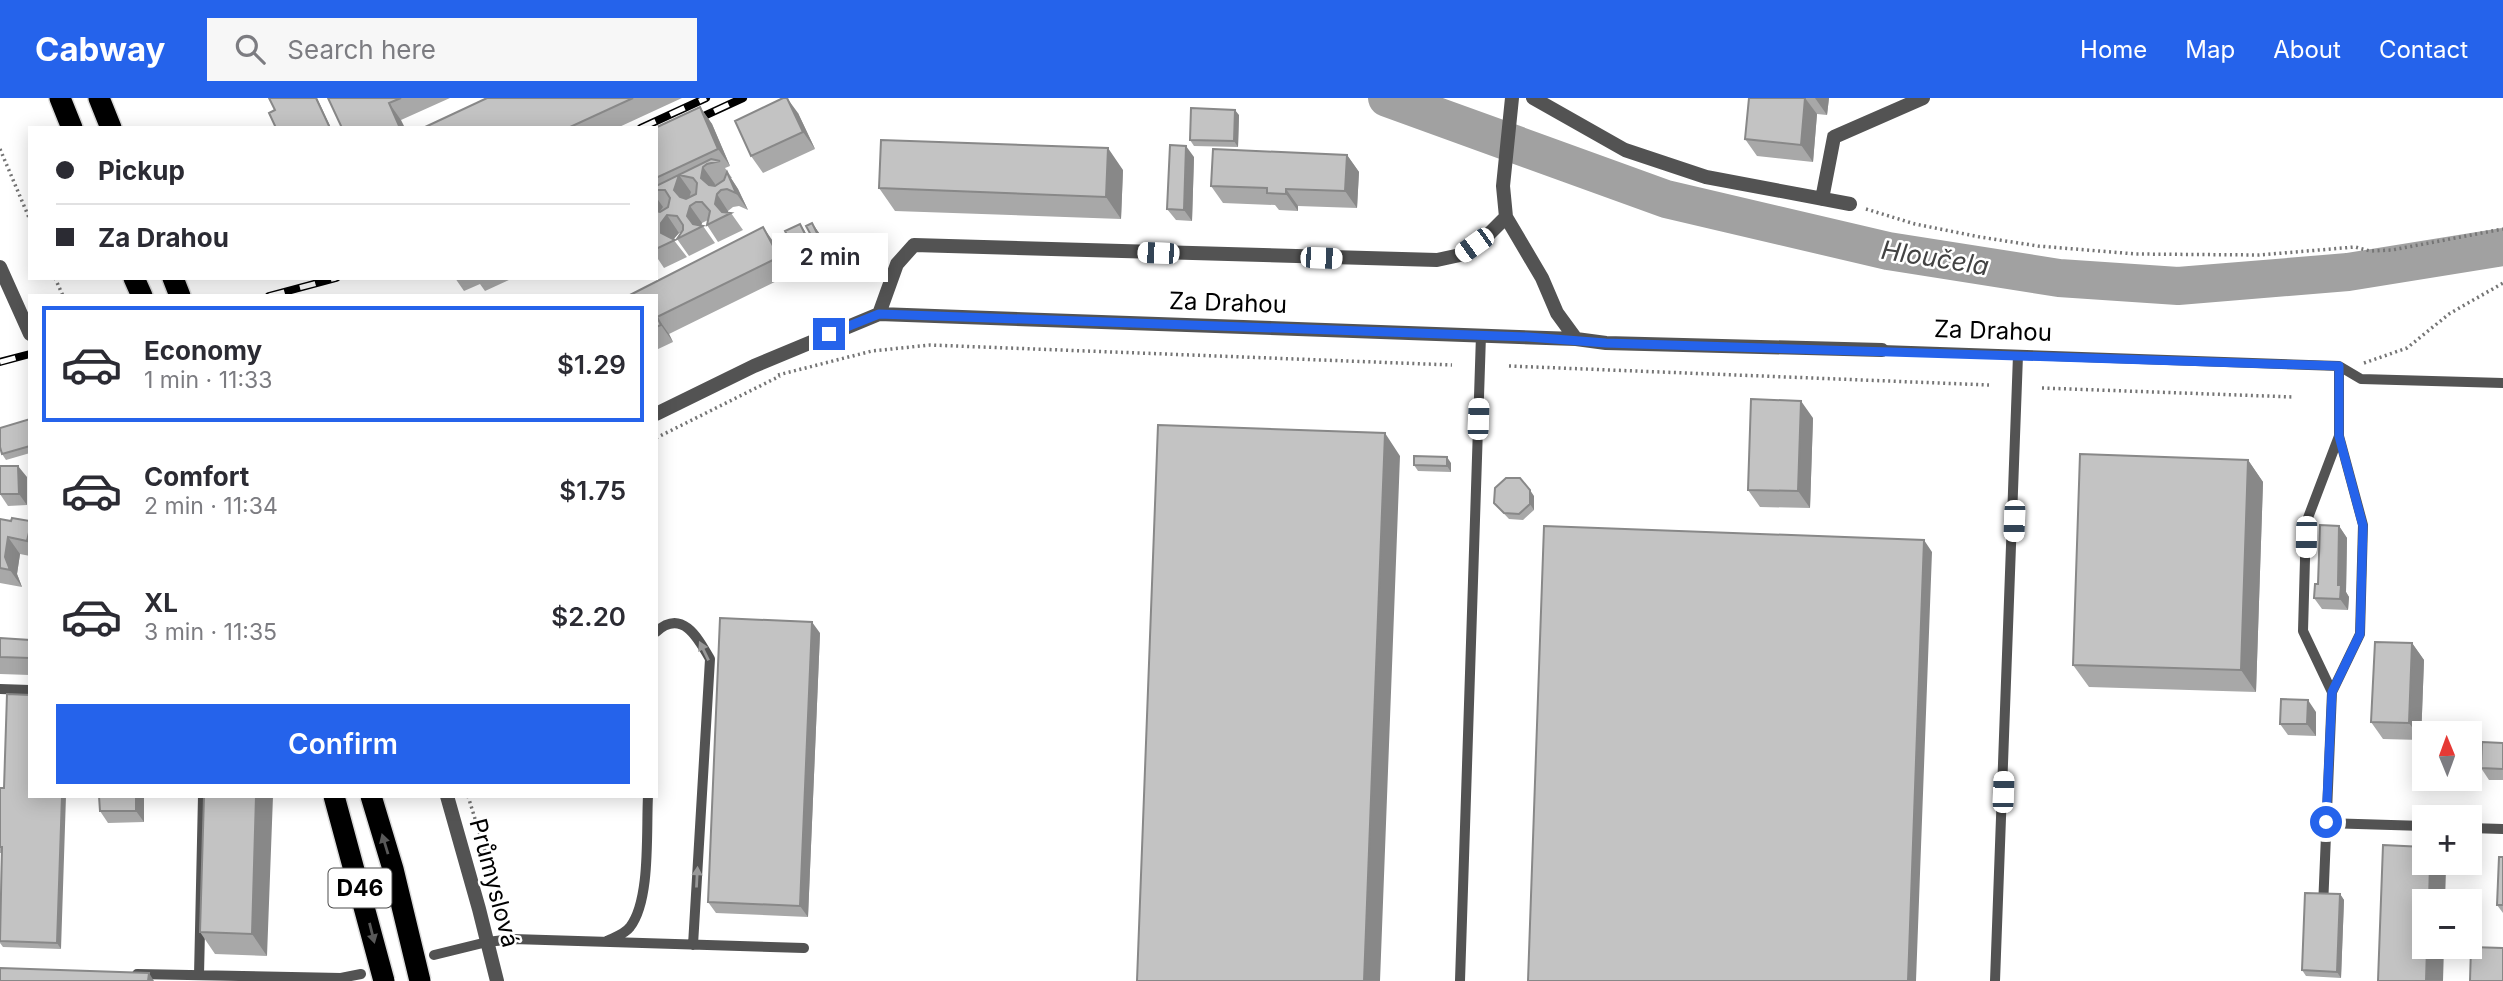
<!DOCTYPE html>
<meta charset="utf-8">
<style>
:root{--surface:#fff;--page:#f7f7f7;--text:#2b2b33;--muted:#7c7c81;--line:#e1e1e2;--accent:#2563eb}
body{margin:0;font-family:Inter,sans-serif;background:var(--page);color:var(--text);height:100vh;display:flex;flex-direction:column;font-size:26px;white-space:nowrap}
*{box-sizing:border-box;margin:0}
p{font-size:23px;color:var(--muted)}
.icon{flex:none;width:38px;height:38px;fill:none;stroke:currentColor;stroke-width:2;stroke-linecap:round;stroke-linejoin:round}
.map{position:relative;flex:1;overflow:hidden}
.panel{position:absolute;left:28px;top:196px;width:630px;height:504px;display:flex;flex-direction:column;background:var(--surface);border-radius:0px;box-shadow:0 4px 18px #0003}
.panel>*{flex:none}
.banner{position:absolute;left:28px;top:28px;width:630px;height:154px;border-radius:0px;box-shadow:0 4px 18px #0003;display:grid;align-content:center;height:154px;padding:0 28px;background:var(--surface)}
.needle{width:46px;rotate:359deg}
.tools{position:absolute;left:2412px;top:623px;display:grid;gap:14px}
.tools a{display:grid;place-items:center;width:70px;height:70px;border-radius:0px;background:var(--surface);box-shadow:0 4px 18px #0003;font-size:35px}
.end{position:absolute;width:32px;height:32px;margin:-16px;border:9px solid #2563eb;background:#fff;box-shadow:0 0 0 4px #fff}
.from{border-radius:50%}
.bubble{position:absolute;height:49px;border-radius:0px;background:var(--surface);box-shadow:0 4px 18px #0003;font-size:23px;font-weight:600;line-height:49px;text-align:center}
.car{position:absolute;width:21px;height:42px;margin:-21px -10px;border-radius:9px;box-shadow:0 0 5px 2px #0007;background:linear-gradient(#fff 24%,#345 0 40%,#fff 0 76%,#345 0 86%,#fff 0)}
.banner b{display:flex;align-items:center;gap:24px;height:66px;font-size:26px}
.banner b+b{border-top:2px solid var(--line)}
.banner i{width:18px;height:18px;background:var(--text)}
ul{padding:12px 0 0;list-style:none}
li{display:flex;align-items:center;gap:21px;height:116px;margin:0 14px 10px;padding:0 14px;border:4px solid transparent;border-radius:0px}
li div{flex:1}
li b{display:block;font-size:26px}
li em{font-style:normal;font-weight:600}
li.selected{border-color:var(--accent)}
li>.icon{width:63px;height:63px;stroke-width:1.5}
.action{display:flex;gap:14px;margin-top:auto;padding:14px 28px}
.action a{flex:1;height:80px;border-radius:0px;background:var(--accent);color:#fff;font-size:28px;font-weight:600;line-height:80px;text-align:center}
header{display:flex;align-items:center;gap:42px;box-sizing:border-box;height:98px;padding:0 35px;background:var(--accent);color:#fff}
header strong{font-size:33px}
nav{display:flex;gap:38px;margin-inline-start:auto;font-size:24px}
.search{width:490px;height:63px;background:var(--page);display:flex;align-items:center;gap:18px;box-sizing:border-box;padding:0 24px;border-radius:0px;color:var(--muted);font-size:26px}
.map>svg:first-child{display:block}
</style>
<header>
<strong>Cabway</strong>
<div class="search"><svg class="icon" aria-label="search" viewBox="0 0 24 24"><circle cx="10" cy="10" r="6"/><path d="M15 15l6 6"/></svg>Search here</div>
<nav><a>Home</a><a>Map</a><a>About</a><a>Contact</a></nav>
</header>
<div class="map">
<svg width="2503" height="883" viewBox="0 0 2503 883">
<rect width="100%" height="100%" fill="#fff"/>
<g fill="none" stroke-linecap="round" stroke-linejoin="round">
<!-- river -->
<path stroke="#a1a1a1" stroke-width="38" d="M1387,0L1666,101L1888,153L2059,180L2178,188L2348,174L2503,149"/>
<!-- highway casing -->
<g stroke="#dbdbdb" stroke-width="24">
<path id="highway" d="M60,0L72,30
M99,0L111,30
M134,180L142,198
M173,180L180,198"/>
</g>
<!-- path -->
<path stroke="#757575" stroke-width="3.5" stroke-dasharray="2 3.5" stroke-linecap="butt" d="M0,51L30,122
M1866,111L1915,126L1980,139L2038,148L2136,156L2259,157L2355,149L2370,153L2392,152L2503,131
M55,180L63,198
M2364,265L2407,250L2449,216L2503,185
M1509,268L1989,287
M778,277L872,253L930,247L1452,267
M2042,290L2294,299
M656,340L780,278
M468,698L492,776L502,825"/>
<!-- lane -->
<path stroke="#535353" stroke-width="10" d="M1882,252L2339,268V338L2363,427L2360,536L2332,594L2323,809
M2339,268L2361,281L2503,285
M656,534C682,510 698,540 710,561L693,847
M0,591L30,592
M2332,594L2303,533L2306,425L2339,338
M2325,725L2424,728
M2469,730L2503,731
M607,843C615,839 625,836 630,829C651,802 646,733 648,698
M434,857L487,844L513,841L804,850
M137,876L341,880L361,876
M199,877L203,698
M1460,883L1481,237
M1995,883L2018,257"/>
<!-- street -->
<path stroke="#535353" stroke-width="14" d="M1512,0L1503,88L1506,119L1542,180L1557,215L1576,241
M1533,0L1625,52L1706,79L1850,106
M1822,101L1834,39L1923,0
M0,169L30,236
M879,216L1576,241L1606,245L1882,252
M656,316L754,268L879,216L897,166L914,147L1437,162L1460,157L1489,136L1506,119
M447,698L479,811L497,883"/>
<!-- highway -->
<use href="#highway" stroke="#000" stroke-width="21"/>
<!-- rail casing -->
<g stroke="#000" stroke-width="8">
<path id="rail" d="M641,30L706,0
M656,40L743,0
M269,198L336,180
M0,264L30,256"/>
</g>
<!-- rail -->
<use href="#rail" stroke="#fff" stroke-width="5" stroke-dasharray="16" stroke-linecap="butt"/>
<!-- highway-bridge casing -->
<g stroke="#dbdbdb" stroke-width="24" stroke-linecap="butt">
<path id="highway-bridge" d="M334,698L384,883
M371,698L393,771L420,883"/>
</g>
<!-- highway-bridge -->
<use href="#highway-bridge" stroke="#000" stroke-width="21"/>
</g>
<!-- wall -->
<path fill="#a8a8a8" d="M328,0H450L401,22Z
M487,0H682L617,30H423Z
M1749,0H1829L1827,17L1817,16L1813,64L1757,58L1745,41Z
M700,9L712,26L730,68L725,70L732,80H731L738,91L748,112L739,108L733,109L728,113V115H731L743,132L718,144L707,127L708,122L702,125L701,128H703L715,145L689,158L677,141L681,135H679L673,141L687,159L664,170L656,158V30Z
M798,15L815,51L763,75L751,58Z
M1239,17L1238,49L1194,48L1190,42Z
M1347,57L1359,74L1357,110L1298,108V113L1279,112L1275,107L1223,105L1211,88Z
M1194,59L1192,123L1176,122L1167,111Z
M1123,72L1121,121L895,113L879,90Z
M812,125L824,142L830,154L824,157L812,139Z
M804,132L818,160L803,167L799,161Z
M775,146L791,176L669,236L673,244L656,252V198Z
M455,180H513L485,193L480,186L464,193Z
M1813,320L1810,410L1760,409L1748,392Z
M30,321V355L6,362L2,356Z
M2248,362L2263,384L2256,594L2089,589L2073,567Z
M1451,365V374L1418,373L1414,367Z
M27,379V407L8,408L0,396Z
M1534,398V412L1523,422L1509,421L1494,405Z
M0,421L11,423H30V458L20,456L17,476L22,489L0,485Z
M2339,428L2347,440L2346,494L2349,499L2348,512L2322,511L2314,500Z
M820,535L808,819L716,815L708,804Z
M0,540L30,542V577L0,576Z
M2412,545L2424,562L2421,642L2383,641L2371,624Z
M2316,614V638L2288,637L2280,626Z
M2503,645V682H2489L2481,670Z
M0,690L61,851L3,849L0,845L1,755H0Z
M204,698L267,858L215,856L200,834Z
M144,700V724L108,725L100,713Z
M2503,759V815L2497,807Z
M2340,796L2344,802L2341,880L2306,878L2302,872Z"/>
<!-- shaded-wall -->
<path fill="#888" d="M316,0H317L331,30H330Z
M787,0L798,15L815,51L803,34Z
M1805,0L1817,16L1813,64L1801,47Z
M1815,0H1829L1827,17Z
M389,5L401,22L405,30H400Z
M700,9L712,26L730,68L718,51Z
M1235,12L1239,17L1238,49L1234,43Z
M1186,48L1194,59L1192,123L1184,112Z
M1108,50L1123,72L1121,121L1106,99Z
M1347,57L1359,74L1357,110L1345,93Z
M703,69L715,86L713,97L701,80Z
M727,74L738,91L748,112L736,95Z
M679,77L691,94L686,109L674,92Z
M1286,91L1298,108V113L1286,96Z
M717,96L728,113V116L724,119L715,106Z
M656,99L663,109L658,116L661,125L667,117L679,135L673,142L661,135L656,121Z
M690,108L702,125L700,130L696,132L687,118Z
M812,125L824,142L830,154L818,137Z
M800,126L804,132L818,160L814,154Z
M763,129L775,146L791,176L779,159Z
M657,219L669,236L673,244L661,227Z
M1801,303L1813,320L1810,410L1798,393Z
M1385,335L1400,358L1380,883H1364Z
M1447,359L1451,365V374L1447,368Z
M2248,362L2263,384L2256,594L2241,572Z
M18,368L27,379V407L19,396Z
M1530,392L1534,398V412L1530,406Z
M2339,428L2347,440L2346,494L2349,499L2348,512L2340,501L2338,487Z
M30,430V447L27,443Z
M8,439L20,456L17,476L22,489L10,472L5,459Z
M1924,442L1932,454L1916,883H1908Z
M812,524L820,535L808,819L800,808Z
M2412,545L2424,562L2421,642L2409,625Z
M2308,602L2316,614V638L2307,626Z
M62,698H66L61,851L57,845Z
M136,698H143L144,700V724L136,713Z
M256,698H273L267,858L252,836Z
M2430,765H2442L2446,771L2445,803H2429Z
M2340,796L2344,802L2341,880L2337,874Z
M2427,849H2444L2443,883H2426Z
M149,875L154,883H148Z"/>
<!-- building -->
<path fill="#c3c3c3" stroke="#888" stroke-width="2" fill-rule="evenodd" d="M269,0H316L330,30H276L269,15L275,12Z
M328,0H401L389,5L400,30H342Z
M487,0H633L568,30H423Z
M783,0H787L803,34L751,58L735,23Z
M1749,0H1805L1801,47L1745,41Z
M700,9L718,51L656,80L655,30Z
M1191,10L1235,12L1234,43L1190,42Z
M881,42L1108,50L1106,99L879,90Z
M1170,47L1186,48L1184,112L1167,111Z
M1213,51L1347,57L1345,93L1286,91V96L1267,95V90L1211,88Z
M711,61L720,63L707,66L703,69L701,80L709,87L715,88L724,82L727,74L736,95L727,91L721,92L717,96L715,106L722,114L731,115L707,127L710,113L702,104H696L690,108L687,118L693,126L703,128L677,141L683,132V127L677,118L667,117L661,125V135L675,142L656,151V113L660,114L668,109L670,100L665,92H656V88ZM679,77L693,80L697,85L696,96L686,101L680,99L674,92Z
M812,125L818,137L812,139L806,128Z
M800,126L814,154L799,161L785,133Z
M763,129L779,159L657,219L661,227L656,229V198H628Z
M1751,301L1801,303L1798,393L1748,392Z
M30,321V348L2,356L0,349V330Z
M1158,327L1385,335L1364,883H1137Z
M2080,356L2248,362L2241,572L2073,567Z
M1414,358L1447,359V368L1414,367Z
M0,368H18L19,396H0Z
M1506,380H1520L1530,392V406L1519,416L1504,415L1494,405L1495,390Z
M12,420L30,423V430L27,443L8,439L5,459L10,472L0,470V421L11,423Z
M2320,427L2339,428L2338,487H2341L2340,501L2314,500L2315,486H2318Z
M1544,428L1924,442L1908,883H1528Z
M720,520L812,524L800,808L708,804Z
M0,540L30,542V560L0,559Z
M2375,544L2412,545L2409,625L2371,624Z
M7,596L30,597V698H62L57,845L0,843L2,749H0V690H4Z
M2281,601L2308,602L2307,626H2280Z
M2482,644L2503,645V671L2481,670Z
M99,698H136V713H100Z
M204,698H256L252,836L200,834Z
M2383,747L2424,749V765H2430L2429,803H2424V849H2427L2426,883H2378Z
M2499,759H2503V807H2497Z
M2305,795L2340,796L2337,874L2302,872Z
M2471,849L2503,850V883H2470Z
M0,870L149,875L148,883H0Z"/>
<!-- one-way arrows -->
<defs><path id="oneway-solid" d="M-6-.8H1V-3.2L6.5 0L1 3.2V.8H-6Z" transform="scale(1.75)"/></defs>
<g fill="#989898">
<use href="#oneway-solid" transform="translate(704 553) rotate(-116)"/>
<use href="#oneway-solid" transform="translate(697 779) rotate(-87)"/>
</g>
<g fill="#595959">
<use href="#oneway-solid" transform="translate(385 746) rotate(-107)"/>
<use href="#oneway-solid" transform="translate(372 835) rotate(76)"/>
</g>
<g fill="none" stroke-linecap="round" stroke-linejoin="round">
<!-- route -->
<path stroke="#2563eb" stroke-width="9" d="M829,236L879,216L1528,239L1606,245L2339,268V338L2363,428L2360,536L2332,594L2326,724"/>
</g>
<g text-anchor="middle" stroke-width="5" stroke-linejoin="round" paint-order="stroke">
<!-- shield labels -->
<rect fill="#fff" stroke="#4c4c4c" stroke-width="2" x="328.5" y="770.5" width="63" height="39" rx="5"/>
<g font-size="23" font-weight="bold" fill="#000">
<text x="360" y="798">D46</text>
</g>
<!-- street labels -->
<g font-size="24" fill="#000" stroke="#fff">
<text transform="translate(1228 205) rotate(2)" y="8">Za Drahou</text>
<text transform="translate(1993 233) rotate(2)" y="8">Za Drahou</text>
<text transform="translate(494 785) rotate(75)" y="8">Průmyslová</text>
</g>
<!-- water labels -->
<g font-size="26" font-style="italic" fill="#424242" stroke="#fff">
<text transform="translate(1935 160) rotate(9)" y="9">Hloučela</text>
</g>
</g>
</svg>
<div class="tools">
<a><svg class="needle" viewBox="-14 -14 28 28"><path d="M0-13l5 13h-10z" fill="#e53935"/><path d="M0 13l5-13h-10z" fill="#7c7c81"/></svg></a>
<a>+</a>
<a>−</a>
</div>
<i class="end from" style="left:2326px;top:724px"></i>
<i class="end" style="left:829px;top:236px"></i>
<div class="bubble" style="left:772px;top:135px;width:116px">2 min</div>
<i class="car" style="left:1474px;top:147px;rotate:234deg"></i>
<i class="car" style="left:1158px;top:155px;rotate:272deg"></i>
<i class="car" style="left:1321px;top:160px;rotate:92deg"></i>
<i class="car" style="left:1478px;top:321px;rotate:2deg"></i>
<i class="car" style="left:2014px;top:423px;rotate:182deg"></i>
<i class="car" style="left:2306px;top:439px;rotate:181deg"></i>
<i class="car" style="left:2003px;top:694px;rotate:2deg"></i>
<div class="banner">
<b><i class="from"></i>Pickup</b>
<b><i></i>Za Drahou</b>
</div>
<section class="panel">
<ul>
<li class="selected"><svg class="icon" aria-label="car" viewBox="0 0 24 24"><path d="M5 17H2v-5l4-1 3-4h7l3 4 3 1v5h-3M9 17h6M6 11h13"/><circle cx="7" cy="17" r="2"/><circle cx="17" cy="17" r="2"/></svg><div><b>Economy</b><p>1 min · 11:33</p></div><em>$1.29</em></li>
<li><svg class="icon" aria-label="car" viewBox="0 0 24 24"><path d="M5 17H2v-5l4-1 3-4h7l3 4 3 1v5h-3M9 17h6M6 11h13"/><circle cx="7" cy="17" r="2"/><circle cx="17" cy="17" r="2"/></svg><div><b>Comfort</b><p>2 min · 11:34</p></div><em>$1.75</em></li>
<li><svg class="icon" aria-label="car" viewBox="0 0 24 24"><path d="M5 17H2v-5l4-1 3-4h7l3 4 3 1v5h-3M9 17h6M6 11h13"/><circle cx="7" cy="17" r="2"/><circle cx="17" cy="17" r="2"/></svg><div><b>XL</b><p>3 min · 11:35</p></div><em>$2.20</em></li>
</ul>
<div class="action"><a>Confirm</a></div>
</section>
</div>
